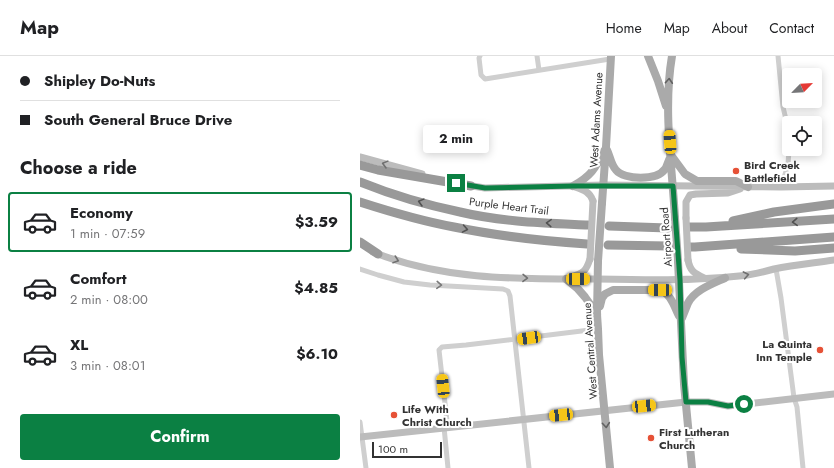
<!DOCTYPE html>
<meta charset="utf-8">
<style>
:root{--surface:#fff;--page:#f2f2f2;--text:#202124;--muted:#757577;--line:#e0e0e0;--accent:#0b8043}
body{margin:0;font-family:Jost,sans-serif;background:var(--page);color:var(--text);height:100vh;display:flex;flex-direction:column;font-size:15px;white-space:nowrap}
*{box-sizing:border-box;margin:0}
p{font-size:13px;color:var(--muted)}
.icon{flex:none;width:22px;height:22px;fill:none;stroke:currentColor;stroke-width:2;stroke-linecap:round;stroke-linejoin:round}
.map{position:relative;flex:1;overflow:hidden}
.sheet{display:flex;flex-direction:column;background:var(--surface);width:360px}
.sheet>*{flex:none}
.guide{display:grid;align-content:center;height:88px;padding:0 20px;background:var(--surface)}
.needle{width:26px;rotate:66deg}
.fabs{position:absolute;left:422px;top:12px;display:grid;gap:8px}
.fabs a{display:grid;place-items:center;width:40px;height:40px;border-radius:4px;background:var(--surface);box-shadow:0 2px 10px #0003;font-size:20px}
.scale{position:absolute;left:12px;bottom:10px;width:70px;box-sizing:border-box;padding-left:4px;border:2px solid #323232;border-top:0;font-size:11px;line-height:14px;white-space:nowrap;color:#323232;-webkit-text-stroke:3px #fff;paint-order:stroke}
.end{position:absolute;width:18px;height:18px;margin:-9px;border:5px solid #0b8043;background:#fff;box-shadow:0 0 0 2px #fff}
.from{border-radius:50%}
.bubble{position:absolute;height:28px;border-radius:4px;background:var(--surface);box-shadow:0 2px 10px #0003;font-size:13px;font-weight:700;line-height:28px;text-align:center}
.car{position:absolute;width:12px;height:24px;margin:-12px -6px;border-radius:5px;box-shadow:0 0 3px 1px #0007;background:linear-gradient(#f5c518 24%,#345 0 40%,#f5c518 0 76%,#345 0 86%,#f5c518 0)}
.guide b{display:flex;align-items:center;gap:14px;height:38px;font-size:15px}
.guide b+b{border-top:1px solid var(--line)}
.guide i{width:10px;height:10px;background:var(--text)}
ul{padding:0;list-style:none}
li{display:flex;align-items:center;gap:12px;height:60px;margin:0 8px 6px;padding:0 12px;border:2px solid transparent;border-radius:4px}
li div{flex:1}
li b{display:block;font-size:15px}
li em{font-style:normal;font-weight:700}
li.selected{border-color:var(--accent)}
li>.icon{width:36px;height:36px;stroke-width:1.5}
h2{padding:0 20px;font-size:18px;line-height:48px}
.cta{display:flex;gap:8px;margin-top:auto;padding:8px 20px}
.cta a{flex:1;height:46px;border-radius:4px;background:var(--accent);color:#fff;font-size:16px;font-weight:700;line-height:46px;text-align:center}
header{display:flex;align-items:center;gap:24px;box-sizing:border-box;height:56px;padding:0 20px;background:var(--surface);border-bottom:1px solid var(--line)}
header strong{font-size:19px}
nav{display:flex;gap:22px;margin-inline-start:auto;font-size:14px}
main{display:flex;flex:1;min-height:0}
.map>svg:first-child{display:block}
</style>
<header>
<strong>Map</strong>
<nav><a>Home</a><a>Map</a><a>About</a><a>Contact</a></nav>
</header>
<main>
<section class="sheet">
<div class="guide">
<b><i class="from"></i>Shipley Do-Nuts</b>
<b><i></i>South General Bruce Drive</b>
</div>
<h2>Choose a ride</h2>
<ul>
<li class="selected"><svg class="icon" aria-label="car" viewBox="0 0 24 24"><path d="M5 17H2v-5l4-1 3-4h7l3 4 3 1v5h-3M9 17h6M6 11h13"/><circle cx="7" cy="17" r="2"/><circle cx="17" cy="17" r="2"/></svg><div><b>Economy</b><p>1 min · 07:59</p></div><em>$3.59</em></li>
<li><svg class="icon" aria-label="car" viewBox="0 0 24 24"><path d="M5 17H2v-5l4-1 3-4h7l3 4 3 1v5h-3M9 17h6M6 11h13"/><circle cx="7" cy="17" r="2"/><circle cx="17" cy="17" r="2"/></svg><div><b>Comfort</b><p>2 min · 08:00</p></div><em>$4.85</em></li>
<li><svg class="icon" aria-label="car" viewBox="0 0 24 24"><path d="M5 17H2v-5l4-1 3-4h7l3 4 3 1v5h-3M9 17h6M6 11h13"/><circle cx="7" cy="17" r="2"/><circle cx="17" cy="17" r="2"/></svg><div><b>XL</b><p>3 min · 08:01</p></div><em>$6.10</em></li>
</ul>
<div class="cta"><a>Confirm</a></div>
</section>
<div class="map">
<svg width="474" height="412" viewBox="0 0 474 412">
<rect width="100%" height="100%" fill="#fff"/>
<g fill="none" stroke-linecap="round" stroke-linejoin="round">
<!-- street -->
<path stroke="#cfcfcf" stroke-width="5" d="M120,0L119,2L121,19L125,23L250,3
M177,0L179,14
M418,0L423,51L429,76
M421,131L428,109L429,93
M0,213L18,219L44,226L70,229L143,233L148,235L150,240L169,412
M416,213L421,242L434,342L437,351L443,412
M0,366L6,412
M88,412L84,371L87,365L79,294L82,291L106,289L238,273"/>
<!-- secondary -->
<path stroke="#bcbcbc" stroke-width="7" d="M0,101L62,118
M106,129L125,132L243,129L421,131L474,130
M215,131C224,134 230,136 233,145
M326,162V146L330,139L336,138L368,137L380,133
M13,196C85,225 161,223 237,223C284,224 332,225 379,220C391,219 403,216 414,213C434,209 454,207 474,204
M328,204C330,215 334,217 344,222
M211,221C224,217 226,215 230,203
M0,381L326,346H348L368,350L474,338"/>
<!-- primary -->
<path stroke="#aaa" stroke-width="8" d="M288,0L298,25L306,50
M312,0C303,53 312,109 315,162
M247,94C250,100 251,109 256,114C264,124 297,125 305,113C307,111 308,105 310,102
M311,99L325,118L337,125H376L388,131
M213,130C231,120 235,113 244,95
M242,147L246,91L251,0
M238,205L237,258L238,273L239,299L250,412
M318,205L324,328L332,412
M206,223L218,233L225,241L237,258
M240,250L242,242L245,238L253,234H300C311,238 314,250 319,260
M322,262C324,257 326,252 328,247C335,234 352,228 365,222"/>
<!-- highway -->
<path stroke="#999" stroke-width="9" d="M0,109L18,114L111,130
M0,126C32,139 66,149 100,156C142,166 186,167 228,169
M0,146C31,156 62,165 94,171C138,180 183,185 227,188
M373,165L414,156L474,148
M249,170L308,172
M328,171H346L474,163
M0,186L18,198
M248,189L309,190
M329,191H335L474,181
M381,193L435,195L474,192"/>
<!-- secondary-bridge -->
<path stroke="#bcbcbc" stroke-width="7" d="M326,162L328,204
M230,203L233,145"/>
<!-- primary-bridge -->
<path stroke="#aaa" stroke-width="8" d="M315,162L318,205
M238,205L242,147"/>
</g>
<!-- one-way arrows -->
<defs><path id="oneway-chevron" d="M-2-3.5L2.5 0L-2 3.5" fill="none" stroke-width="1.6" stroke-linecap="round" stroke-linejoin="round"/></defs>
<g stroke="#626262">
<use href="#oneway-chevron" transform="translate(309 25) rotate(-86)"/>
<use href="#oneway-chevron" transform="translate(246 369) rotate(85)"/>
</g>
<g stroke="#707070">
<use href="#oneway-chevron" transform="translate(25 108) rotate(-165)"/>
<use href="#oneway-chevron" transform="translate(36 204) rotate(19)"/>
<use href="#oneway-chevron" transform="translate(386 219) rotate(-11)"/>
<use href="#oneway-chevron" transform="translate(165 222) rotate(1)"/>
</g>
<g stroke="#515151">
<use href="#oneway-chevron" transform="translate(61 146) rotate(-165)"/>
<use href="#oneway-chevron" transform="translate(435 166) rotate(177)"/>
<use href="#oneway-chevron" transform="translate(189 167) rotate(-177)"/>
<use href="#oneway-chevron" transform="translate(105 173) rotate(10)"/>
</g>
<use stroke="#797979" href="#oneway-chevron" transform="translate(79 229) rotate(3)"/>
<g fill="none" stroke-linecap="round" stroke-linejoin="round">
<!-- route -->
<path stroke="#0b8043" stroke-width="5" d="M96,127L125,132L213,130H313L320,224L322,301L326,346H348L368,350L384,348"/>
</g>
<!-- markers -->
<g fill="#e65136" stroke="#fff" stroke-width="1.5">
<circle cx="376" cy="115" r="4"/>
<circle cx="460" cy="294" r="4"/>
<circle cx="34" cy="359" r="4"/>
<circle cx="291" cy="382" r="4"/>
</g>
<g text-anchor="middle" stroke-width="4" stroke-linejoin="round" paint-order="stroke">
<!-- street labels -->
<g font-size="11" fill="#323232" stroke="#fff">
<text transform="translate(236 64) rotate(-87)" y="4">West Adams Avenue</text>
<text transform="translate(149 150) rotate(7)" y="4">Purple Heart Trail</text>
<text transform="translate(306 181) rotate(-94)" y="4">Airport Road</text>
<text transform="translate(230 295) rotate(-94)" y="4">West Central Avenue</text>
</g>
<!-- poi labels -->
<g font-size="11" font-weight="bold" fill="#323232" stroke="#fff" text-anchor="start">
<text x="384" y="113">Bird Creek<tspan x="384" dy="13">Battlefield</tspan></text>
<text x="452" y="292" text-anchor="end">La Quinta<tspan x="452" dy="13">Inn Temple</tspan></text>
<text x="42" y="357">Life With<tspan x="42" dy="13">Christ Church</tspan></text>
<text x="299" y="380">First Lutheran<tspan x="299" dy="13">Church</tspan></text>
</g>
</g>
</svg>
<div class="fabs">
<a><svg class="needle" viewBox="-14 -14 28 28"><path d="M0-13l5 13h-10z" fill="#e53935"/><path d="M0 13l5-13h-10z" fill="#757577"/></svg></a>
<a><svg class="icon" aria-label="locate" viewBox="0 0 24 24"><circle cx="12" cy="12" r="6"/><path d="M12 2v4M12 18v4M2 12h4M18 12h4"/></svg></a>
</div>
<div class="scale">100 m</div>
<i class="end from" style="left:384px;top:348px"></i>
<i class="end" style="left:96px;top:127px"></i>
<div class="bubble" style="left:63px;top:69px;width:66px">2 min</div>
<i class="car" style="left:310px;top:86px;rotate:356deg"></i>
<i class="car" style="left:218px;top:223px;rotate:91deg"></i>
<i class="car" style="left:300px;top:234px;rotate:270deg"></i>
<i class="car" style="left:169px;top:282px;rotate:262deg"></i>
<i class="car" style="left:83px;top:330px;rotate:354deg"></i>
<i class="car" style="left:284px;top:350px;rotate:84deg"></i>
<i class="car" style="left:201px;top:359px;rotate:264deg"></i>
</div>
</main>
